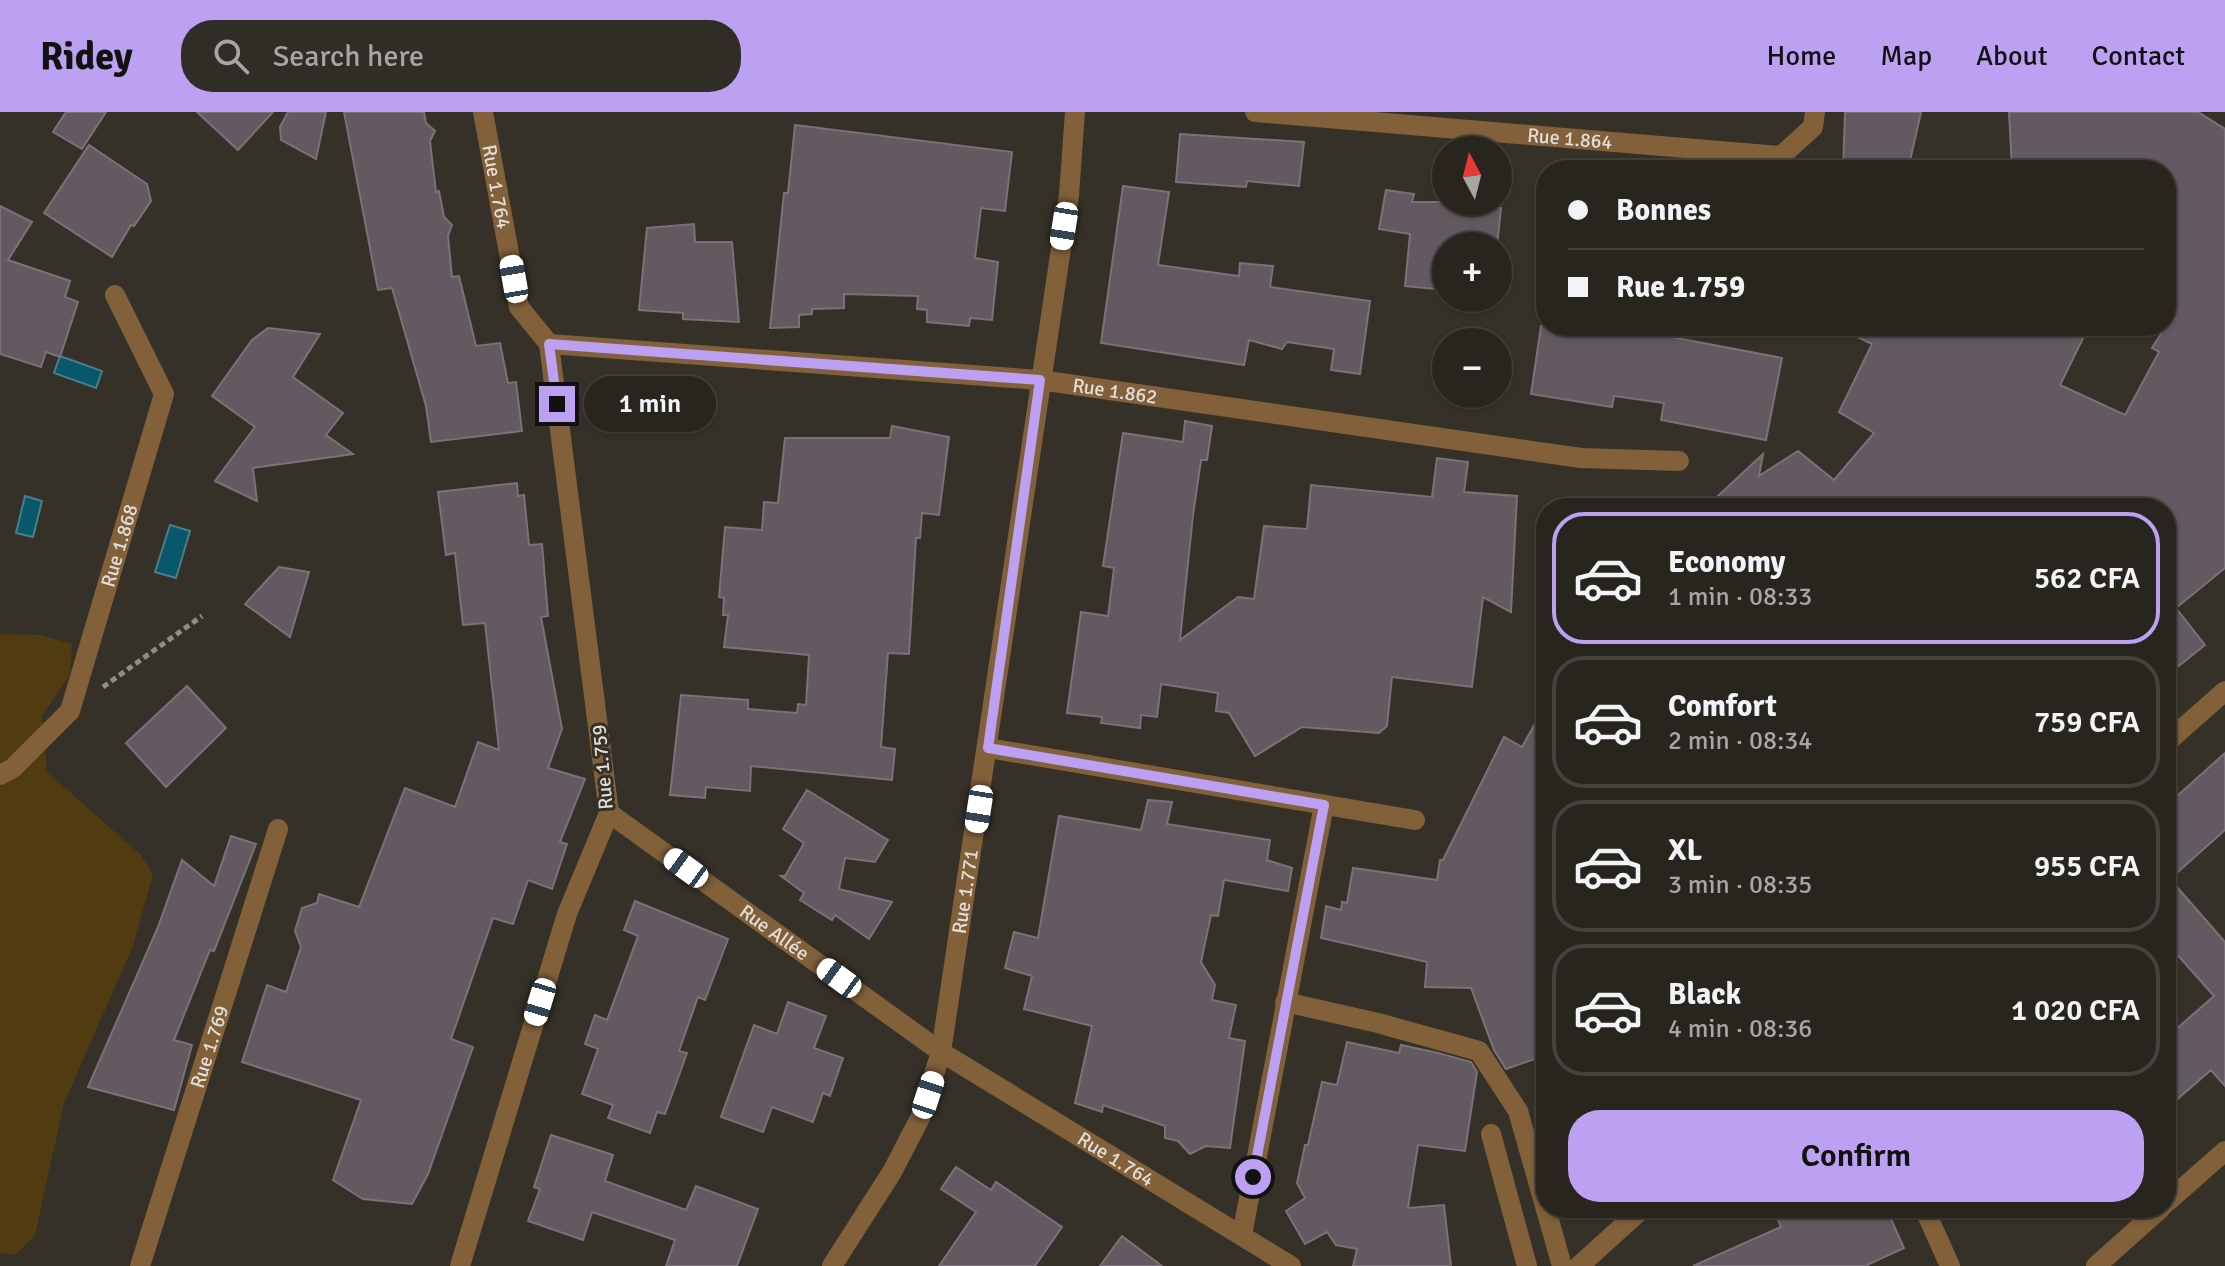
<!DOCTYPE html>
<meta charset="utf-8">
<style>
:root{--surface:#28251e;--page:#302d27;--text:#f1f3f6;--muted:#a5a5a4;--line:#44423c;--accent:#bca0f2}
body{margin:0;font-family:Signika,sans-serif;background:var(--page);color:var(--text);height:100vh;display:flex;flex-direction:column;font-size:30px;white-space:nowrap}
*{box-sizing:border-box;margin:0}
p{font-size:26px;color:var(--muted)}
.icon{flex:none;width:44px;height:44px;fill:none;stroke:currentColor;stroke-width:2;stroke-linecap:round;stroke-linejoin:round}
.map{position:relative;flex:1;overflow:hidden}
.drawer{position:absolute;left:1536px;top:386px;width:640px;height:720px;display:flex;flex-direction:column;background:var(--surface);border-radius:32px;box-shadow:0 2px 6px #0004,0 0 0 2px var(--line)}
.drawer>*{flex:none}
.top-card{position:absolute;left:1536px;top:48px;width:640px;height:176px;border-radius:32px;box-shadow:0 2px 6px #0004,0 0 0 2px var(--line);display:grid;align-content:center;height:176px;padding:0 32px;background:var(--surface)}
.needle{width:52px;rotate:353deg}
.fabs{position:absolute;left:1432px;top:24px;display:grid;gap:16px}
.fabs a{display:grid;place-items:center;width:80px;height:80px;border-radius:50%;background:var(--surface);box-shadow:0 2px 6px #0004,0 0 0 2px var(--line);font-size:40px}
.end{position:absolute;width:36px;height:36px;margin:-18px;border:10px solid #bca0f2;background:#111;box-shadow:0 0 0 4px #111}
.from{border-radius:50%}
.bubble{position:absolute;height:56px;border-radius:28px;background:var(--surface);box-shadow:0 2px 6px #0004,0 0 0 2px var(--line);font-size:26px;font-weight:600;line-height:56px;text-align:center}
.car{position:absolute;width:24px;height:48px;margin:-24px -12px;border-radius:10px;box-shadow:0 0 6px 2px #0007;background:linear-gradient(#fff 24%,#345 0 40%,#fff 0 76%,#345 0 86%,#fff 0)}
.top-card b{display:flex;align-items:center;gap:28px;height:76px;font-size:30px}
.top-card b+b{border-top:2px solid var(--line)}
.top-card i{width:20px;height:20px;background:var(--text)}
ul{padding:14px 0 0;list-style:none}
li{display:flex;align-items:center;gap:24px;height:132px;margin:0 16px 12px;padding:0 16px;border:4px solid var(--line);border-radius:32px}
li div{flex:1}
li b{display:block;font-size:30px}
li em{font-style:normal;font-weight:600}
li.active{border-color:var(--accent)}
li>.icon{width:72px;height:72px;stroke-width:1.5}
.primary-button{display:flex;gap:16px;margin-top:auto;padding:16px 32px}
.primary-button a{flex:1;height:92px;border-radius:32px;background:var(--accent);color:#111;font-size:32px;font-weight:600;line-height:92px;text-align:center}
header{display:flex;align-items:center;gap:48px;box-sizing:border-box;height:112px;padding:0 40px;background:var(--accent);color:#111}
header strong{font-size:38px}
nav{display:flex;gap:44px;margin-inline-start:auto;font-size:28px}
.search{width:560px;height:72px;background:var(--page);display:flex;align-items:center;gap:20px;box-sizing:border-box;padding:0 28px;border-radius:32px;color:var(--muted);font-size:30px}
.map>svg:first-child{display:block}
</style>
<header>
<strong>Ridey</strong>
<div class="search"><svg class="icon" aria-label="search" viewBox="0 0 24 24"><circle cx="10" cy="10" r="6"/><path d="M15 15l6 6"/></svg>Search here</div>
<nav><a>Home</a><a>Map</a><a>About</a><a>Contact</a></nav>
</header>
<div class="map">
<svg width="2225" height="1154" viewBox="0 0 2225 1154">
<rect width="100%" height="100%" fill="#363128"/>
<!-- green -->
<path fill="#513b10" d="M0,522L39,523L72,532L70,563L42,604L47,660L141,743L153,762L133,834L64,991L35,1123L15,1143L0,1141Z"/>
<!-- water -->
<path fill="#08576a" stroke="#497f8b" stroke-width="2" d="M60,244L102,259L96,276L54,261Z
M25,384L42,389L33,425L16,421Z
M170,413L190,419L176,466L155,460Z"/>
<!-- building -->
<path fill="#635961" stroke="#7b7179" stroke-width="2" d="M66,0H106L82,37L53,20Z
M197,0H273L238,38Z
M288,0H326L316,47L281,28L280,15Z
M344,0H424L426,11L435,19L430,29L436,80L439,79L444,105L452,113L448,124L452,165L459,164L476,234L500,231L508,271L516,270L522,319L431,330L426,294L392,176L378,178Z
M1845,0H1921L1908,58H1843Z
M2009,0H2198L2225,17V456L2176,496L2205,533L2166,564V396H1705L1763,342L1759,364L1798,339L1834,368L1874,321L1839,300L1872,232L1835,214H2089L2060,273L2125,303L2159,240L2152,236L2166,214V58H2012Z
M795,13L1012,40L1005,99L981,96L975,146L998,150L992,208L970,206L969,214L927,210V198L917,197L918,184L844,182V196L812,197V202L799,203V215L770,216L784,81H788Z
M1180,22L1304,30L1299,74L1247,69L1246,75L1176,70Z
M89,33L147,72L151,89L134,114L131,113L112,145L44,101Z
M1123,74L1169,80L1158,153L1239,164L1240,151L1273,154L1270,175L1370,189L1360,262L1331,258L1334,237L1287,230L1282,237L1249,228L1244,253L1101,231Z
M1386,78L1414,82L1412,90H1474L1501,96L1497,134H1446V178L1405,174L1410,122L1379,117Z
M0,94L32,110L8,148L70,169L65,185L78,190L60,245L46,240L41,255L0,242Z
M694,112L695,130H732L739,210L683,207V201L639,198L647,116Z
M1541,214H1646L1645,220L1782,246L1766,328L1661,308L1664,291L1614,284L1612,295L1531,282Z
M268,216L320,222L293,265L343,301L326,323L353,342L253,356L257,389L215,369L255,315L212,284L252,228Z
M1185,309L1212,314L1207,348H1201L1193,403L1180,528L1238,485L1254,487L1264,414L1307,417L1311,373L1432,385L1437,346L1468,350L1464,380L1517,384L1511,500L1483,485L1472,575L1392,565L1387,614L1379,621L1302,615L1255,644L1229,601L1216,599L1218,581L1161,572L1157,605L1141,603L1140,616L1101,611L1102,605L1067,601L1081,500L1108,504L1114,456L1103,454L1123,321L1183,330Z
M892,314L949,325L939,403L922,401L920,426H916L909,542L888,541L881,635L895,637L892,668L751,654L750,679L706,675L705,686L670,683L681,583L748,588V597L797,601L798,592L806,593L809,543L724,535L728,503H723L724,486L719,485L725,415L762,418L764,390L778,391L785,326H890Z
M517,371L518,384L524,383L529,433L542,432L548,504L541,505L562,617L548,656L585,667L560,730L567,732L552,777L528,768L513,812L493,806L451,927L473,935L428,1062L412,1092L363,1087L333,1068L361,988L242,950L267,873L286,880L301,835L295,819L302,796L317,791L319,782L359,795L405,676L455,695L478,630L499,638L485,511L463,513L455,441L446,443L438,380Z
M279,455L309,460L290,525L245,492Z
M187,574L226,616L166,675L126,631Z
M1546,592V943L1506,957L1494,938L1471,876L1425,875L1427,850L1321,826L1326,794L1341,798L1342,790L1347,791L1353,756L1437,768L1440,748H1443L1504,625L1522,635Z
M2225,641V718L2170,767L2225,830V974L2211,958L2166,997V926L2214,884L2166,830V694Z
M807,678L888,728L875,750L845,746L839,777L892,790L869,827L835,803L832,808L800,788L804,781L781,764H785L804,731L783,717Z
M1148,688L1172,690L1167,712L1270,728L1267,748L1292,756L1288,779L1224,768L1218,804L1211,803L1201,850L1215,873L1212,888L1236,893L1229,926L1245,929L1230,1036L1206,1034L1190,1042L1178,1029L1165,1026V1014L1103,993L1102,1000L1075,991L1092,914L1024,897L1032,864L1005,856L1014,820L1038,826L1059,704L1141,718Z
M231,724L256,732L214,839L210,838L174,928L192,933L174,998L88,975L158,815L182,748L214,774Z
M635,789L728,827L705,888L698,885L679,939L687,941L665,1002L657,1000L650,1021L608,1006L613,993L582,982L598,937L585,932L595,903L607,908L638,824L624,818Z
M788,890L826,904L814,936L843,946L830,984L823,981L813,1010L772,995L763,1020L721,1005L754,913L777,922Z
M1347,930L1399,941L1401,933L1438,941L1471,950L1477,960L1465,1039L1418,1033L1408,1096L1444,1093L1451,1154H1353L1357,1137L1336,1133L1327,1120L1305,1132L1286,1099L1305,1086L1297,1071L1305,1033H1308L1322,970L1337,973Z
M551,1023L613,1043L605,1069L686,1098L696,1074L758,1097L737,1154H666L675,1128L592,1100L583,1128L528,1109L540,1077L534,1075Z
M956,1055L991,1078L996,1070L1062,1115L1035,1154H939L976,1100L941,1077Z
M1773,1096H1886L1904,1136L1865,1154H1693L1781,1115Z
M1122,1124L1162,1154H1100Z"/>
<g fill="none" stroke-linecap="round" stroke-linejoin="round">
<!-- path -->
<path stroke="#918c85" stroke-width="5" stroke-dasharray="6 4" stroke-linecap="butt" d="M103,575L202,504"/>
<!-- minor -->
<g stroke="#81603a" stroke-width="20">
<path id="s1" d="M483,0L519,195L549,232"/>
<path id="s2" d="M1255,0L1781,44L1813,15L1815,0"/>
<path id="s3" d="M549,232L1040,268L1581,346L1679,349"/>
<path d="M2166,631L2225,579"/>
<path d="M988,636L1415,708"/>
<path id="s4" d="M0,663L13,656L70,599L164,282L115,183"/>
<path id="s5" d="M609,701L941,940L1291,1154"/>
<path d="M1285,890L1378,911L1479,939L1518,999L1562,1154"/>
<path d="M1491,1022L1527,1154"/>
<path d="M2166,1091L2225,1039"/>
<path d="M1924,1096L1950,1154"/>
<path d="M1242,1123L1324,693"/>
<path id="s6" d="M140,1154L278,717"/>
<path d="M460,1154L567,802L609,701L549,232"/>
<path id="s7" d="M832,1154L892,1060L921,1004L941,940L1069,83L1075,0"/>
<path d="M1579,1154L1643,1096"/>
<path d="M2096,1154L2161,1096"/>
</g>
</g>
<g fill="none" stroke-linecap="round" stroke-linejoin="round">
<!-- route -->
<path stroke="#bca0f2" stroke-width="10" d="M557,292L549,232L1040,268L988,636L1324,693L1253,1065"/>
</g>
<g text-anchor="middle" stroke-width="6" stroke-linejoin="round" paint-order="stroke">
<!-- street labels -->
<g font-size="20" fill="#e1ddd8" stroke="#363128">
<text dy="7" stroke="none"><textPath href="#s2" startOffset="316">Rue 1.864</textPath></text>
<text dy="7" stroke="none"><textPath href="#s1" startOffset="76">Rue 1.764</textPath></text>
<text dy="7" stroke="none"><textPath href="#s3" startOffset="568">Rue 1.862</textPath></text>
<text dy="7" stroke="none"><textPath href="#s4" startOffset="268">Rue 1.868</textPath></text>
<text transform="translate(602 655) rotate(-95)" y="7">Rue 1.759</text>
<text dy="7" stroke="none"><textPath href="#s7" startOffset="404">Rue 1.771</textPath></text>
<text dy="7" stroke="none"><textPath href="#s5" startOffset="204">Rue Allée</textPath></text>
<text dy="7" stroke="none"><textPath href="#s6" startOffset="230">Rue 1.769</textPath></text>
<text dy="7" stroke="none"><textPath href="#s5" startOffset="614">Rue 1.764</textPath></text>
</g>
</g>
</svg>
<div class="fabs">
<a><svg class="needle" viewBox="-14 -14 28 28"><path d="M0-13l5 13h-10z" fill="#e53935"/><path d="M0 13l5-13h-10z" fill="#a5a5a4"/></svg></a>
<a>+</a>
<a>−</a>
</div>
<i class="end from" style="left:1253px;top:1065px"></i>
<i class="end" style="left:557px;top:292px"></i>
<div class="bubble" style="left:584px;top:264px;width:132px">1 min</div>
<i class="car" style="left:1064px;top:114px;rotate:189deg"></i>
<i class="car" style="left:514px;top:167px;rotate:350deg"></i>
<i class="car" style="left:979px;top:697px;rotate:189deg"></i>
<i class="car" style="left:686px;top:756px;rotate:306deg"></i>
<i class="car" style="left:839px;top:866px;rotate:306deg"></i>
<i class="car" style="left:540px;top:890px;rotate:197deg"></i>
<i class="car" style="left:928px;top:983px;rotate:18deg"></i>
<div class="top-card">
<b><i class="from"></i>Bonnes</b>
<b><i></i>Rue 1.759</b>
</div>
<section class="drawer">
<ul>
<li class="active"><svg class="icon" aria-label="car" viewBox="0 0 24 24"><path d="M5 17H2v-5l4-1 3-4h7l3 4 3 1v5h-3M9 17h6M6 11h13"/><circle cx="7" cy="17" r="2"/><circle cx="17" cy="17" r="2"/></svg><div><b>Economy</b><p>1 min · 08:33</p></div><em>562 CFA</em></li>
<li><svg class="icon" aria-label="car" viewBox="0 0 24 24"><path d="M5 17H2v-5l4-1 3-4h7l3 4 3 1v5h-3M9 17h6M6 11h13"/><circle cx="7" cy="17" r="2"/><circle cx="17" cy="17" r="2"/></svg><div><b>Comfort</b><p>2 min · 08:34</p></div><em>759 CFA</em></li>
<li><svg class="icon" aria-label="car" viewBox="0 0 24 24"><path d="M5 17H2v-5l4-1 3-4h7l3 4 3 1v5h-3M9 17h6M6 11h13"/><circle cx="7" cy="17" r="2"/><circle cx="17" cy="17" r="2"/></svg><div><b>XL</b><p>3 min · 08:35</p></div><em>955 CFA</em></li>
<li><svg class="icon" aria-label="car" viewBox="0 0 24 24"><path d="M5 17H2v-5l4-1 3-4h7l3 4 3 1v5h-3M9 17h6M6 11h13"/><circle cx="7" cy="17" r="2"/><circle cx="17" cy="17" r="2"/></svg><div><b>Black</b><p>4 min · 08:36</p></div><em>1 020 CFA</em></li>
</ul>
<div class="primary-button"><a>Confirm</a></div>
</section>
</div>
